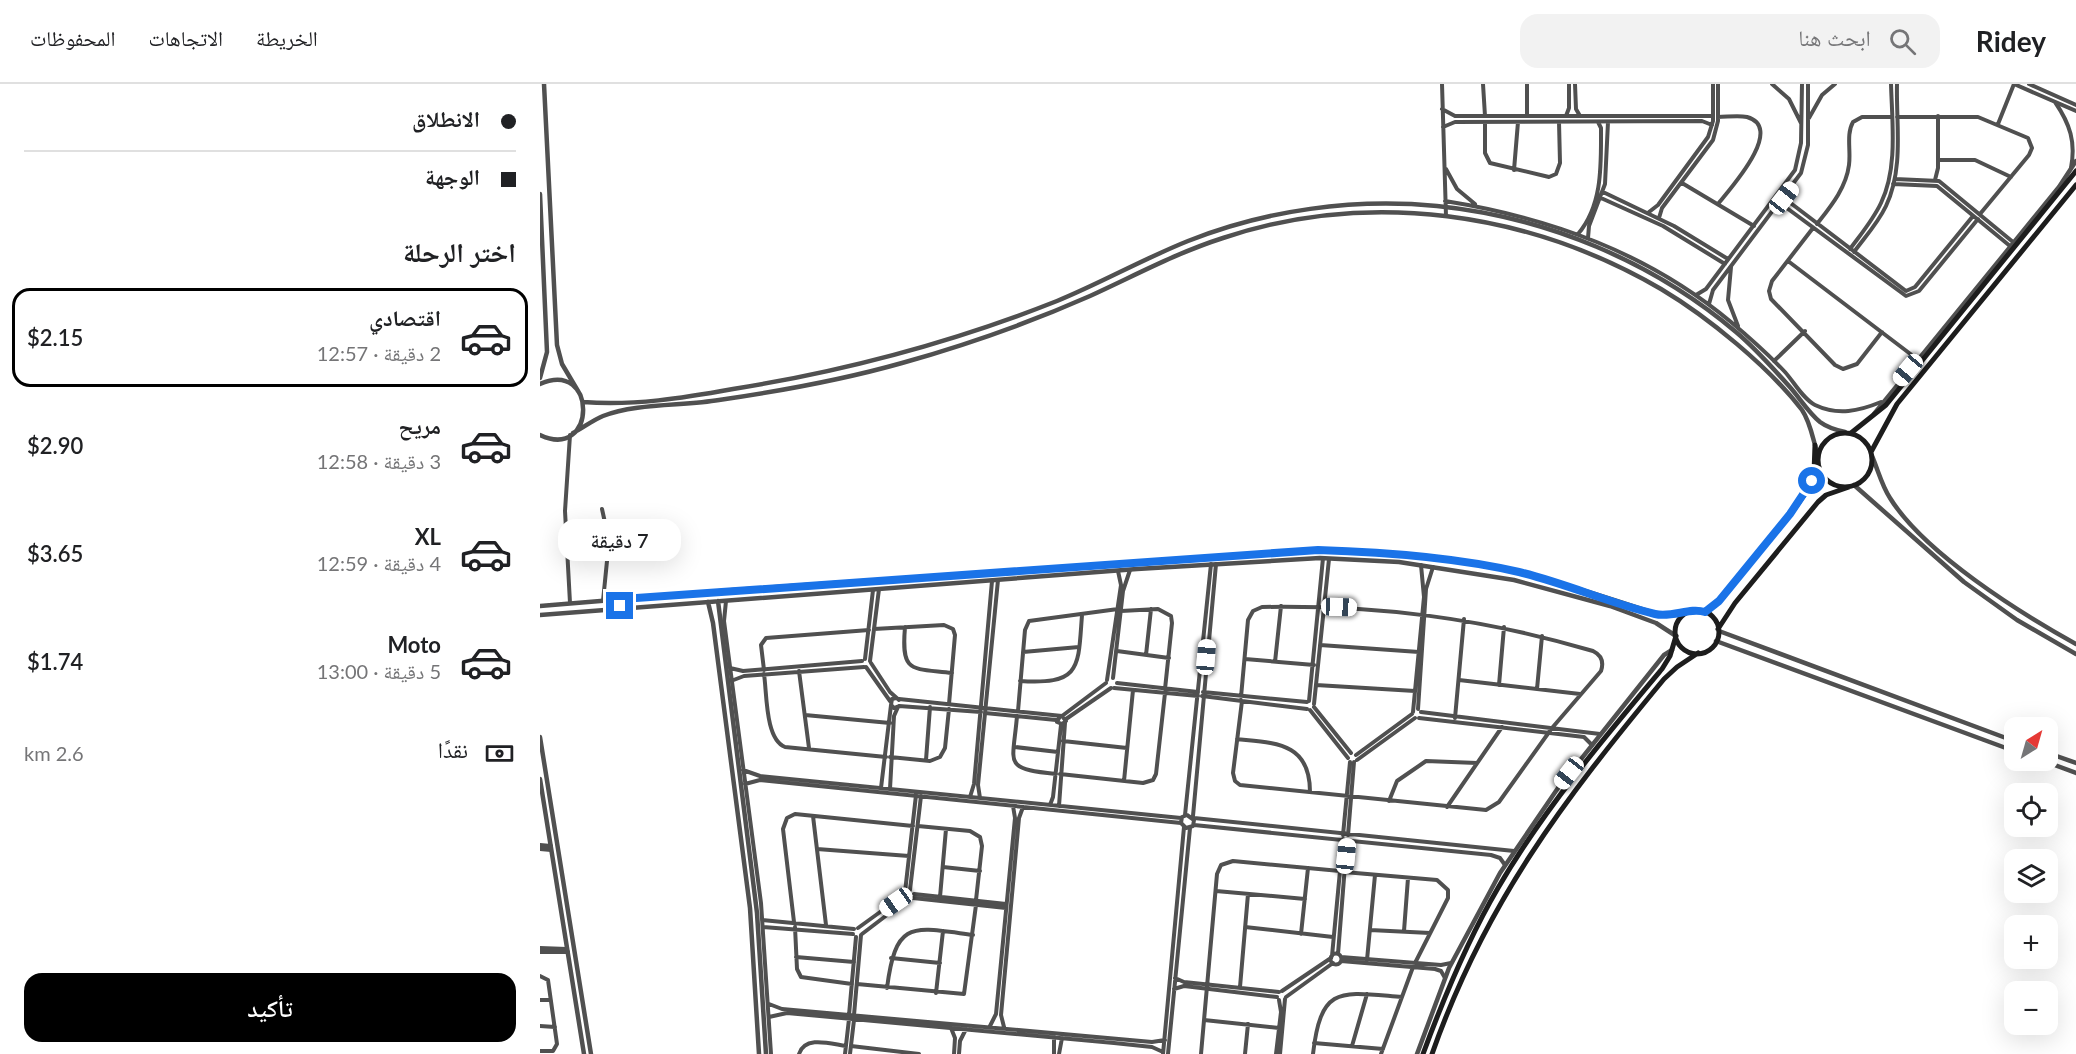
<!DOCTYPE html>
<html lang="ar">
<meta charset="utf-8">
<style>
:root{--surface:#fff;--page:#f2f2f2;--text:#202124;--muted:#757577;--line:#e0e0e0;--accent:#000}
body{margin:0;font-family:Lato,"Noto Naskh Arabic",sans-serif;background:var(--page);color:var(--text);direction:rtl;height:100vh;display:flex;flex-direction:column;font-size:22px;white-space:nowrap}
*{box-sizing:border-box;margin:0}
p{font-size:20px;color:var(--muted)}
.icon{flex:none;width:33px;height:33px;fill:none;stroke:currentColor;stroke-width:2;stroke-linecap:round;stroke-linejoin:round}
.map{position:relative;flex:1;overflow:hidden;direction:ltr}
.side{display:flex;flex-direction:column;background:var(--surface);width:540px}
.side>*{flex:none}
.top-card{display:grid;align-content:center;height:132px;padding:0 24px;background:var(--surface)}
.needle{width:39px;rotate:37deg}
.tools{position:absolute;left:1464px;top:633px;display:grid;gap:12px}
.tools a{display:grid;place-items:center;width:54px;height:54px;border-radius:12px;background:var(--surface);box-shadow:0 6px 24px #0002;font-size:30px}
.end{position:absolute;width:27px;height:27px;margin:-14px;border:8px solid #1a73e8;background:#fff;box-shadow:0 0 0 3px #fff}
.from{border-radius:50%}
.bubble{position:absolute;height:42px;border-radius:18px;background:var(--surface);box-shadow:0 6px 24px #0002;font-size:20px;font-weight:600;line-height:42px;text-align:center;direction:rtl}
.car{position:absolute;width:18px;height:36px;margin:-18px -9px;border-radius:8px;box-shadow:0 0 4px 2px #0007;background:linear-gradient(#fff 24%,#345 0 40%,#fff 0 76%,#345 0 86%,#fff 0)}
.top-card b{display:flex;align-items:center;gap:21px;height:57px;font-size:22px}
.top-card b+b{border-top:2px solid var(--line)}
.top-card i{width:15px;height:15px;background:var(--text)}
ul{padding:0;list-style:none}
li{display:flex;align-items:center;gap:18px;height:99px;margin:0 12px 9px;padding:0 12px;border:3px solid transparent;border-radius:18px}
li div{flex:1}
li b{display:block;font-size:22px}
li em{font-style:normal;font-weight:600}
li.selected{border-color:var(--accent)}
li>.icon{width:54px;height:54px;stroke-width:1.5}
h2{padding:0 24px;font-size:27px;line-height:72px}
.pay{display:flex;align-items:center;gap:15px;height:66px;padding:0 24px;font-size:22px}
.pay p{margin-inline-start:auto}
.button{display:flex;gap:12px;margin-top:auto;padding:12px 24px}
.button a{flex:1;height:69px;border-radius:18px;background:var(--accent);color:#fff;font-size:24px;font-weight:600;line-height:69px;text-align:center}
header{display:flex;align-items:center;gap:36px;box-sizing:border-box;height:84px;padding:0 30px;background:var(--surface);border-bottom:2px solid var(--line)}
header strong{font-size:28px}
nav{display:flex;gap:33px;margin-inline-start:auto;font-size:21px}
.search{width:420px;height:54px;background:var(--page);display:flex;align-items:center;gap:15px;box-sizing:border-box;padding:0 21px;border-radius:18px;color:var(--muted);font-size:22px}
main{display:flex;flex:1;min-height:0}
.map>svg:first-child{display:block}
</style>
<header>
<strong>Ridey</strong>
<div class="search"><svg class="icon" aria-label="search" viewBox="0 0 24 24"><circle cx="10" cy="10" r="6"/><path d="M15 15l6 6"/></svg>ابحث هنا</div>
<nav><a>الخريطة</a><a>الاتجاهات</a><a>المحفوظات</a></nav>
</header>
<main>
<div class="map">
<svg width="1536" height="970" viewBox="0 0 1536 970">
<rect width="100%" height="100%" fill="#fff"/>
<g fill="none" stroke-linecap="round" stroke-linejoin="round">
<!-- minor -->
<path stroke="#505050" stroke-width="4" d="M902,0L906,132
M943,0L945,32
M987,0V32
M1035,0L1036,25L1040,32
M1232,0L1249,15L1261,39
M1489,0L1536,21
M1515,18C1530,40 1536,58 1531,84
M902,25L915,32H1173
M1026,32L1029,24V0
M1357,33H1438L1488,54L1492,64L1489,71L1440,130
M1269,34L1282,11L1295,0
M945,38V69L950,79L1009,93L1016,90L1020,79L1019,38
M1458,40L1474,0L1536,27
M903,43L915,38L1162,37L1172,41
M1398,76H1435L1471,93
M906,85L917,105L935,120
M974,86L978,38
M1355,95L1399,97L1473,158
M1395,96L1398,84V32
M1142,99L1214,142
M1353,100L1397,102L1470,162
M1063,108L1134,142L1188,175
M1061,114L1123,142L1185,180
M1244,114L1366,207L1375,203L1433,132
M905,117C1011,134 1108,169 1191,238C1210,254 1228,270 1245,288C1254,298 1263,315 1275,321C1298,332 1319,327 1341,318
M1240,119L1366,212L1379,207L1438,135
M1178,120C1189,106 1246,44 1207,33C1198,31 1187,33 1178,33
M1109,128L1118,121L1168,53L1173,37V0
M1119,134L1122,124L1173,56L1178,37V0
M1277,140C1291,122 1306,104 1309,81C1311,67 1306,50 1313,38L1322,33H1351
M1273,144L1232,197L1229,207L1231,215L1295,281L1303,285L1317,280L1342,248
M1038,150C1063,121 1061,80 1061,44L1058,38
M1048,154L1049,142L1065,100L1068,38
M1310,165C1321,150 1333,136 1341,119C1358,84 1352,38 1351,0
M1314,168C1325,153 1338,139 1346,122C1364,84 1356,40 1357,0
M1248,177L1377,275
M1191,183L1188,216L1198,242
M1156,211L1166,205L1255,86L1261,59L1262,0
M1169,220L1173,206L1261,89L1268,61V0
M1234,277L1265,247
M30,351L25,427L30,519
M62,425L69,457L63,517
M186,517L184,537L221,819L231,970
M581,527L618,525L631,532L632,539L625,605
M365,543C361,590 371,584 412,589
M334,545L404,541L413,545L415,551L409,620
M780,561L879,568
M577,567L629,574
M483,568L539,563
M606,571L611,525
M325,575L333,506
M705,575L774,581
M330,577L339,505
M735,578L741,522
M331,579L350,608L359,616
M326,583L350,617
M190,584L203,587L322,577
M224,586L221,561L226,554L329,546
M259,587L269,664
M224,590C227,609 225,655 245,663L346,673
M573,594L583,507L590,486
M567,596L581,501L578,487
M919,596L1040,610
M191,597L204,592L324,583
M480,597C542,601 538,583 542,531
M577,599L658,608
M776,601L875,607
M959,601L964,543
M574,604L658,612
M997,605L1002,552
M663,608L767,618
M662,612L767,625
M701,613L708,536L713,527L722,523C839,521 941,534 1053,567C1061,571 1064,578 1061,587L1012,644L959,718L946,726L700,701L695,697L693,689L702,617
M356,614L352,615L351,621L354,624L359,622
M359,615L522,632L526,637L522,640L517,638L520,632
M769,617L783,474
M774,620L789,475
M359,622L441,628
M774,623L811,669
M878,625L886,505L893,483
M770,626L808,674
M478,627L485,546L489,537L578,525
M873,628L884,513L881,481
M881,628L1060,650
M445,629L516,636
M265,631L350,639
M477,632C473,681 462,684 516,690
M522,632L566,599
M879,634L1044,653L1052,661
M915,634L924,535
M526,635L571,604
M697,655C735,659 770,658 770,708
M523,657L587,664
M475,663L518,668
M816,671L872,630
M350,673L390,677L400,673L405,664L409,625
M386,676L390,623
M817,676L875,634
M203,686L220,692L641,734
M520,690L603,699L613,696L616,690L625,609
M584,697L593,606
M205,700L220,696L641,739L646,744L653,742L654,736L647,731L642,733L641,739
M341,704L351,621
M350,705L354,632L358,623
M430,713L434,700L452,497
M440,714L438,701L458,496
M849,717L857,697L886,677L937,679
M510,721L513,713L521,641
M519,722L525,639
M907,723L962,643
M645,731L671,480
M273,732L286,841
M653,732L676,480
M654,734L974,767
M654,741L951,771L960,774L965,781
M378,742L430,747L440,753L442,762L436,816
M803,751L810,678
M808,751L814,678
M0,761L11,762
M0,765L11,766
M277,765L369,772
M403,783L440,787
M804,788L897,796L908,806V814L873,883L841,970
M370,806L381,712
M676,807L765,815
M365,808L376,711
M374,810L466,820
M400,813L406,745
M373,814L466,824
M222,836L314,845
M254,838L243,745L247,734L255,730L373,742
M223,843L313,850
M255,843L257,885L261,893L312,900
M705,843L793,853
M318,844L365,810
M830,846L890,849
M864,847L868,794
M322,850L368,815
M761,850L768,784
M0,864L27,865
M0,868H28
M790.5 875a5.5 5.5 0 1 1 11 0a5.5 5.5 0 1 1-11 0Z
M798,870L807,756
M792,872L803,755
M256,873L314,878
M801,873L901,881L911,879
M351,874L400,879
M827,876L835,791
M801,877L895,885L901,887L905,894
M0,892L8,896L17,960L13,967H0
M635,894L644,898L739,908
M317,900L424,910L436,821
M700,903L708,810
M347,904C356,835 372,843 433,851
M634,905L644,902L737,913
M742,907L791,874
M396,909L403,847
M746,913L793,879
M0,916H11
M229,920L242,925L612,958L625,956
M309,931L316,853
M314,931L321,851
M229,933L247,929L574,959L612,963L623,968
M664,936L739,944
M0,942L15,943
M450,942L456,930L475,734L473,722
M464,943L461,931L479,734L483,723
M411,944L415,954L414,970
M514,953V970
M774,959L843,965
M311,962L379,970
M812,962L827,910
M259,970C265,951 291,960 306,962
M305,970L309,935
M310,970L314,936
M419,970L420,957L426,945
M519,970L522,954
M623,970L644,743
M628,970L650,744
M661,970L677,790L681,781L693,777L800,787
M705,970L708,940
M736,970L741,928L739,916
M740,970L745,915
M773,970C781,900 801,908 862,913"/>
<!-- tertiary -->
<path stroke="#505050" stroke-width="4.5" d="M4,0L17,261L22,280L38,307
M0,110L7,268L0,294
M0,300C58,274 57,378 0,351
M43,318C94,322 143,314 193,305C305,287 411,259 517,217C561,199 603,175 648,157C726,126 813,114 897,122C1006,133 1112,177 1196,248C1215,264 1232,283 1249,302C1259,313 1268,328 1280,338C1288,344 1296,346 1305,348
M1334,330L1519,103L1536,77
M33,349C43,344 53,336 63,332C95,319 144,322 179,316C241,307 302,296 362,279C426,261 489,239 550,212C594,192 636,169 683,154C829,105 989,128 1121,205C1168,233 1229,283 1262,326C1271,339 1273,357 1278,371
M1332,372C1338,386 1342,402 1350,414C1384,469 1480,529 1536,560
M1314,401L1424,498L1477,536L1536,570
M178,517L217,829L226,970
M168,518L173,539L210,824L219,970
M0,522L193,506L778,466C845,468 913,473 978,488C1024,499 1069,514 1114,529L1130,531L1148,528
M0,531L597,485L780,474L859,478L974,496L1070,522L1116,539L1136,552
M1179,547L1474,657
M1176,557L1474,667
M0,653L51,970
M1508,669L1536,679
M1501,676L1536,689
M0,695L44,970
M877,970L909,884L960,789L1018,704L1124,571L1132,566"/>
<!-- secondary -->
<path stroke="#1d1d1d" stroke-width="5" d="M1278 376a27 27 0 1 1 54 0a27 27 0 1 1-54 0Z
M1311,349L1346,321L1536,87
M1331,368L1357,320L1536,101
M1274,389L1275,361
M1135 548a22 22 0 1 1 44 0a22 22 0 1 1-44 0Z
M1165,528C1184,515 1198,494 1212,477C1236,447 1264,419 1279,383
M1178,545L1195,519L1278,418L1286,411L1309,403
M883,970C904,913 927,857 958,804C1004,725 1064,654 1122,585L1130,572L1136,552
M892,970C945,819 1023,717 1124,595L1137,583L1158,569"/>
</g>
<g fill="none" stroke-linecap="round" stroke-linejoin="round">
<!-- route -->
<path stroke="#1a73e8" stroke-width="8" d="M80,522L82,515L778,466C845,468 914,473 979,488C1025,499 1069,519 1115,530C1133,534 1149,523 1165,528L1179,517L1250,430L1272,397"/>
</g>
</svg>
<div class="tools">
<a><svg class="needle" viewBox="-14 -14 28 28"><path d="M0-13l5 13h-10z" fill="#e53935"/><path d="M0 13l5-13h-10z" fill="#757577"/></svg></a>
<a><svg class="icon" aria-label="locate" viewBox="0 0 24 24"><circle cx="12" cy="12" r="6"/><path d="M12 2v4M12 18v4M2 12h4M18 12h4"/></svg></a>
<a><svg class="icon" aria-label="layers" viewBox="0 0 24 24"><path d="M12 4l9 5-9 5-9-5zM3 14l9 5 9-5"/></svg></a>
<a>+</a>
<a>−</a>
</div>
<i class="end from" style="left:1272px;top:397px"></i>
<i class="end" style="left:80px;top:522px"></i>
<div class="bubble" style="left:18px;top:435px;width:123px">7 دقيقة</div>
<i class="car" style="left:1244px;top:114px;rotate:38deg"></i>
<i class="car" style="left:1368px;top:286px;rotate:220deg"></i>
<i class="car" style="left:799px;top:523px;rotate:92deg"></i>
<i class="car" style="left:666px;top:573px;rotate:5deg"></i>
<i class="car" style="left:1029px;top:689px;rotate:218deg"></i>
<i class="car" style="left:806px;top:772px;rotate:6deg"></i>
<i class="car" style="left:356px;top:818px;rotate:235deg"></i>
</div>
<section class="side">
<div class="top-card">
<b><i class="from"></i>الانطلاق</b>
<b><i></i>الوجهة</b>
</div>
<h2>اختر الرحلة</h2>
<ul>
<li class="selected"><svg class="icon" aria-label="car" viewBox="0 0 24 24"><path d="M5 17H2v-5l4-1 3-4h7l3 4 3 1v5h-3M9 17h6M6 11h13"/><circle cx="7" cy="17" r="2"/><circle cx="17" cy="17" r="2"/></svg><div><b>اقتصادي</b><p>2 دقيقة · 12:57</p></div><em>$2.15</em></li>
<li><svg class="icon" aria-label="car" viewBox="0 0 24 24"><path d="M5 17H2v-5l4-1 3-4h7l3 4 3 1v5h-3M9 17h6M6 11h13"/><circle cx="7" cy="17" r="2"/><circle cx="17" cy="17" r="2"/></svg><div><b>مريح</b><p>3 دقيقة · 12:58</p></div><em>$2.90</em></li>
<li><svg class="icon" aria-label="car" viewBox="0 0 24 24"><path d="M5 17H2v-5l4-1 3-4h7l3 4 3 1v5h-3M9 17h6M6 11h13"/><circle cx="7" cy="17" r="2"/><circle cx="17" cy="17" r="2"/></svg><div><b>XL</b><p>4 دقيقة · 12:59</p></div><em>$3.65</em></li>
<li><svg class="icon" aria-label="car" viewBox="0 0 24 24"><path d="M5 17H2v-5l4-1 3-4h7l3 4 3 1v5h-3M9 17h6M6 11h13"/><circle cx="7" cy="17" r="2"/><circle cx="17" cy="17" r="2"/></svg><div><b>Moto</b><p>5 دقيقة · 13:00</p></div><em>$1.74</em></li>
</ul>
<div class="pay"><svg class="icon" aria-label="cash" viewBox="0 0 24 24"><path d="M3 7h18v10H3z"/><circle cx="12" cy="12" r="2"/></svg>نقدًا<p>2.6 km</p></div>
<div class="button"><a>تأكيد</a></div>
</section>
</main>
